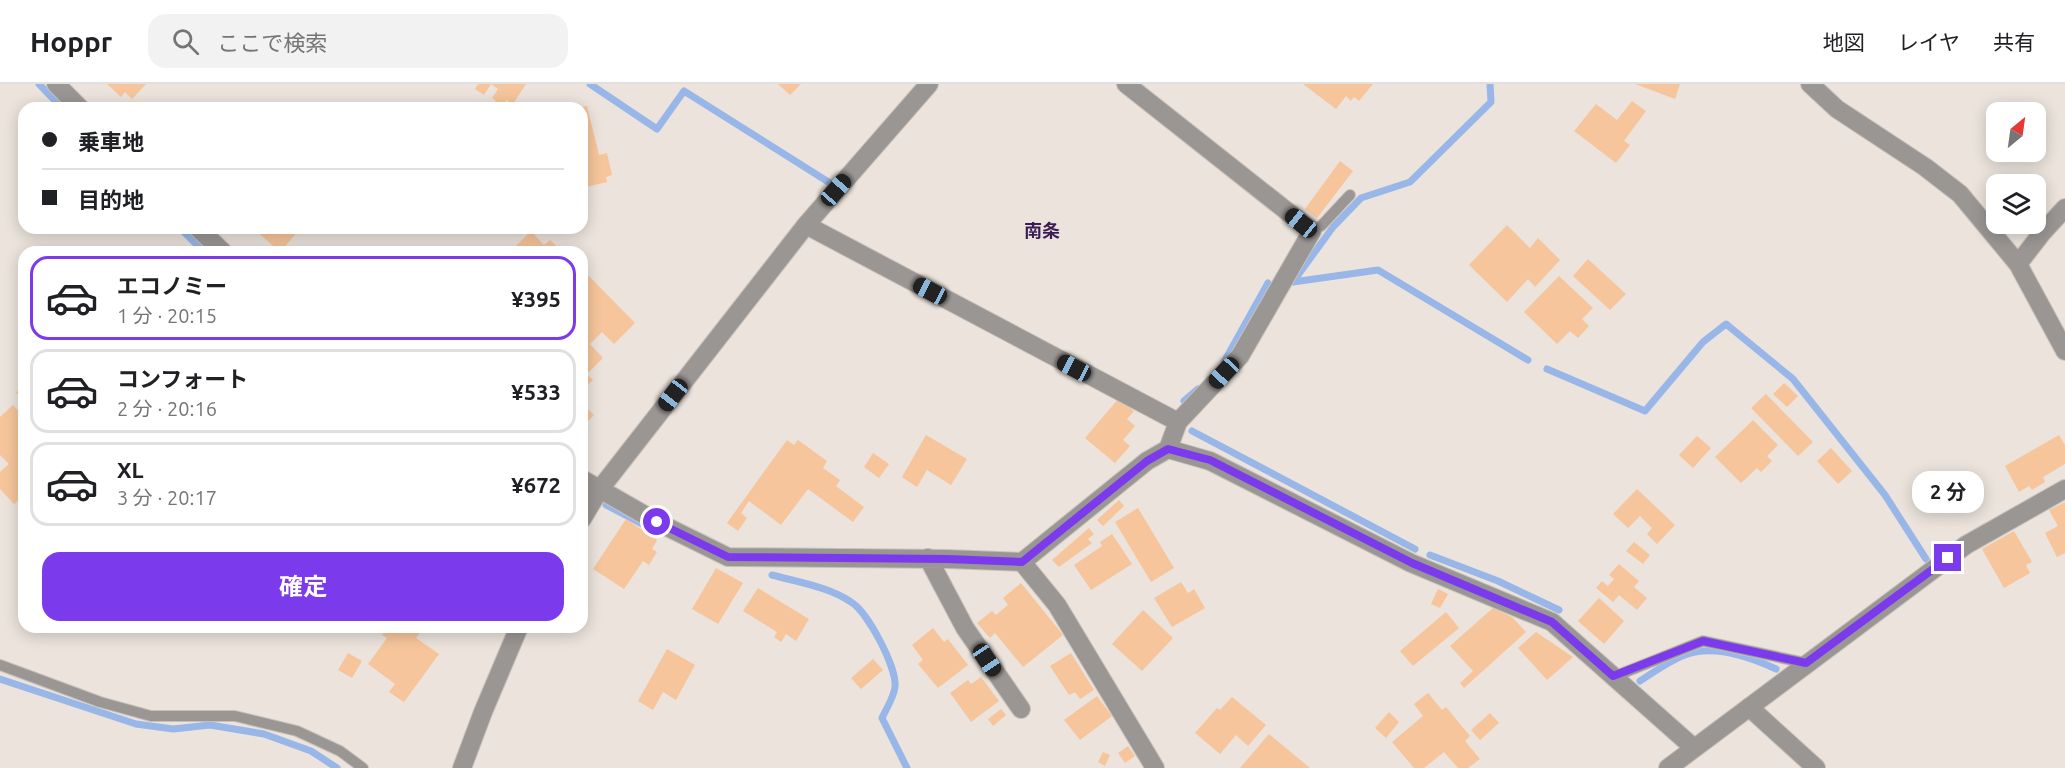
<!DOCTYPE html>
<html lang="ja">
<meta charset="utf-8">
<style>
:root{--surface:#fff;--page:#f2f2f2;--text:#202124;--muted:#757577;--line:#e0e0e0;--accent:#7c3aed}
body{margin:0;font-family:Ubuntu,"Noto Sans JP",sans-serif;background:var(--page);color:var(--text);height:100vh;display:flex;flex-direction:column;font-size:22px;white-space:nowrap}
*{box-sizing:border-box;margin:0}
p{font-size:20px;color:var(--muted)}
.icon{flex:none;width:33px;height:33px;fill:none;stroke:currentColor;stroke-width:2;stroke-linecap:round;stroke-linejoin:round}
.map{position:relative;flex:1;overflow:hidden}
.details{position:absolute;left:18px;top:162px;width:570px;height:387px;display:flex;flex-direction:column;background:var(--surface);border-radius:18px;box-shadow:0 3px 15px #0003}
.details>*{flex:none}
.top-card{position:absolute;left:18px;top:18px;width:570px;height:132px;border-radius:18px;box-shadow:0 3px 15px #0003;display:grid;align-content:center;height:132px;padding:0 24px;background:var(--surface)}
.needle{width:39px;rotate:29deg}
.fabs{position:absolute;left:1986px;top:18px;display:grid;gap:12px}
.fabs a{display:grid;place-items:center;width:60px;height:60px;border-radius:12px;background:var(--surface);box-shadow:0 3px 15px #0003;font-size:30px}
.end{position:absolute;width:27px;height:27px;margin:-14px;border:8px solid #7c3aed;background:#fff;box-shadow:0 0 0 3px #fff}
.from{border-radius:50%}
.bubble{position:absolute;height:42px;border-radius:18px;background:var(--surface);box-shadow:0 3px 15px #0003;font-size:20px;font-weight:700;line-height:42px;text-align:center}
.car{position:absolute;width:18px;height:36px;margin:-18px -9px;border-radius:8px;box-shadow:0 0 4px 2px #0007;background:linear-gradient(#222 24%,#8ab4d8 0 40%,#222 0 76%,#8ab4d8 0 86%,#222 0)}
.top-card b{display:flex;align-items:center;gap:21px;height:57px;font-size:22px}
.top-card b+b{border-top:2px solid var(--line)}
.top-card i{width:15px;height:15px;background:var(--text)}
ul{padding:10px 0 0;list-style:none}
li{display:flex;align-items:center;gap:18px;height:84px;margin:0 12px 9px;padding:0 12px;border:3px solid var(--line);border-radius:18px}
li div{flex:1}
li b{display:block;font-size:22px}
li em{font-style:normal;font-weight:700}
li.current{border-color:var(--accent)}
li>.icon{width:54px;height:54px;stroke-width:1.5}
.primary-button{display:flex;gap:12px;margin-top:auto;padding:12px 24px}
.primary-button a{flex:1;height:69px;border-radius:18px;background:var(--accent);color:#fff;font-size:24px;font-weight:700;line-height:69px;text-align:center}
header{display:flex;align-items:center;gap:36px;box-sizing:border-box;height:84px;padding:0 30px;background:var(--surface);border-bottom:2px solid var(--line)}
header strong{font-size:28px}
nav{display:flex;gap:33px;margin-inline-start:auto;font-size:21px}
.search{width:420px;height:54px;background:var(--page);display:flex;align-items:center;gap:15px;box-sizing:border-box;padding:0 21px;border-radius:18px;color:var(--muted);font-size:22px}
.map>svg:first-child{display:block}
</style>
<header>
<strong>Hoppr</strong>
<div class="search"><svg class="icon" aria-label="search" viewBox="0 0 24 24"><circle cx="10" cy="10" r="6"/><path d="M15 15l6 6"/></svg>ここで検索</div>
<nav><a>地図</a><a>レイヤ</a><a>共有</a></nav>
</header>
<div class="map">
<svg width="2065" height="684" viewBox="0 0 2065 684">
<rect width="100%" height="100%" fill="#ebe3dc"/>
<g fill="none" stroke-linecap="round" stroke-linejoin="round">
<!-- stream -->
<path stroke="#99b6e8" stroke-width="7" d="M39,0L62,24
M590,0L657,45L684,7L830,99
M180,144L204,168
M1293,198L1333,143L1361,114L1410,98L1491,18L1490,0
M1293,198L1378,186L1528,276
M1224,278L1268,199
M1547,285L1645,327L1703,258L1726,240L1793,295L1885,411L1926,475
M1184,317L1198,305
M1192,347L1415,465
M582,406L585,408
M606,421L644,441
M1430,471L1498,497L1559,526
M772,491C798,498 829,503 851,518C868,528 897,584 895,603C894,613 886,625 882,634L907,684
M0,595L136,640L173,645L210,641L264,650L311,667L337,684
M1640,597C1654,588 1669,577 1685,571C1713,560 1750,573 1776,585"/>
</g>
<!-- building -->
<path fill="#f6c59b" d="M107,0H146L132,15L125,8L121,13Z
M478,0H526L513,20L506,16L502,22L492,14L498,5L491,0L484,11L475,5Z
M778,0H801L790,11Z
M1303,0H1373L1359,17L1354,13L1351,17L1346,12L1336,25Z
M1635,0H1680L1675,15Z
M1632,17L1646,27L1624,57L1630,61L1616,79L1574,47L1596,20L1617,36Z
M587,22L599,71L607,69L612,91L606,93L607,98L582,104V23Z
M1340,77L1353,87L1317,134L1305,125Z
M1507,141L1530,164L1538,154L1560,176L1535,203L1528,195L1507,218L1469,181Z
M253,144H301L280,168Z
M531,147L544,161L550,156L563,168H514L512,166Z
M1588,175L1626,210L1610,226L1573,192Z
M582,185L635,239L614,260L602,248L590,260L603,274L587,290L593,296L582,306Z
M1559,192L1593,224L1582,235L1589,242L1578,254L1570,247L1557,260L1524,228Z
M24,296V314L16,309Z
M1784,299L1798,312L1787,323L1773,310Z
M1766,310L1813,358L1798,372L1751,324Z
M1119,314L1134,327L1127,335L1135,342L1123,356L1130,362L1115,379L1085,354Z
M582,319L594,331L582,343Z
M13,321L24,333V423L18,417L14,420L0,405V388L9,380L0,371V333Z
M1753,336L1778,361L1767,372L1772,377L1761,388L1757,384L1741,399L1715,373Z
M926,351L967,375L951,401L927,386L917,403L902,393Z
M2059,351L2065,361V380L2043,393L2045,398L2032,406L2029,402L2019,408L2005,382Z
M1697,352L1711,364L1693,384L1679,371Z
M787,356L794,361L798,356L827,377L823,384L840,396L836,402L864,423L853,438L808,405L781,441L749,417L741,429L747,434L738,447L727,439Z
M1831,364L1852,387L1838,400L1817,377Z
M873,369L889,380L879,394L864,383Z
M1637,405L1675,441L1657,460L1647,450L1652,444L1640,432L1628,444L1613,430Z
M1119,416L1124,422L1103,442L1097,436Z
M2065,418V469L2057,473L2045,449L2058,442L2049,426Z
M1138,424L1174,484L1151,498L1115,438Z
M626,435L657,456L652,465L657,468L649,481L643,477L624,505L593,485Z
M1089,444L1094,450L1088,455L1092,459L1059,483L1052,476Z
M2014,447L2032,478L2026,481L2030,489L2004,504L1982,465Z
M1112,450L1132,480L1091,506L1074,481L1102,462L1100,458Z
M1634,458L1650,471L1643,480L1626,467Z
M1619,480L1639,497L1634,503L1647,514L1637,526L1619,511L1613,518L1596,504L1602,497L1608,502L1614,495L1609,491Z
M716,484L743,499L718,540L692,525Z
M1181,498L1188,509L1194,505L1205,524L1172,543L1154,514Z
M1021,499L1063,551L1023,583L995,549L990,554L977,539L992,527L996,531L1008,521L1003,514Z
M758,504L809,535L796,557L786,550L781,558L774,553L777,548L743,527Z
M1438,505L1448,510L1440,524L1431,520Z
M1599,514L1624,537L1604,560L1578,537Z
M1493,524L1512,533L1526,548L1464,604L1460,599L1473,587L1450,562Z
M1143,526L1173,554L1142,587L1112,560Z
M1446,528L1459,544L1413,582L1400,567Z
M388,543H424L416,554L439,570L404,618L389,608L395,600L368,580L387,554L382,551Z
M933,544L944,558L948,555L968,581L938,604L918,580L923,576L912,561Z
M1536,548L1573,573L1547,596L1518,564Z
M667,565L695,581L676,616L663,608L653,626L638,617Z
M348,569L362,577L352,594L338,586Z
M1071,569L1094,606L1080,615L1075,608L1069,611L1050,582Z
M873,575L883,586L861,605L851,594Z
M981,593L999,617L971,638L950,609L968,596L971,600Z
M1428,609L1442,626L1446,623L1470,652L1465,657L1480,675L1468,684H1458L1444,668L1424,684H1414L1392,658L1423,632L1414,620Z
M1097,612L1112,632L1080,656L1064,636Z
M1232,613L1266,641L1248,662L1236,651L1220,670L1195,649L1217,624L1220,626Z
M1001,625L1006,631L993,642L988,635Z
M1389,628L1399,638L1386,654L1375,644Z
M1490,629L1499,639L1480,656L1471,646Z
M1269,650L1310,684H1240Z
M1128,662L1135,672L1125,679L1118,669Z
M1103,668L1110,671L1105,682L1098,678Z"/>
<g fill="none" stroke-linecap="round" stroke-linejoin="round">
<!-- lane casing -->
<g stroke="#c8c1bb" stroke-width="12">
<path id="lane" d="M1312,147L1321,142L1350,111
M0,581L100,618L151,632H235L297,647L340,667L363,684
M1613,593L1703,557L1806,579"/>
</g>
<!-- street casing -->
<g stroke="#c8c1bb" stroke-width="20">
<path id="street" d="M56,0L80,24
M1810,0L1837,25L1925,83L1960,110L2018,180L2065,267
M806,141L1178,338
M198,144L223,168
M2018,180L2042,149L2065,124
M1168,365L1210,377L1411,479L1552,538L1694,664
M582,395L657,438L728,473L947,475L1022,478L1147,377L1168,365L1178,338L1240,272L1312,147L1126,0
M582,435L600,405L806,141L929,0
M928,474L965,544L1021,625
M1022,478L1057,521L1155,684
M1749,623L1816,684
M462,684L483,628L519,543
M1668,684L1966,461L2065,405"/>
</g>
<!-- lane -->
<use href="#lane" stroke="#9a9694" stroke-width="10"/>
<!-- street -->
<use href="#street" stroke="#9a9694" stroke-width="18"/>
</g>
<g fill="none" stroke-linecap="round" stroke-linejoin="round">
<!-- route -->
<path stroke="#7c3aed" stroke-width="8" d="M657,438L728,473L947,475L1022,478L1147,377L1168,365L1210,376L1412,479L1552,538L1613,592L1703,557L1806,579L1948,474"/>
</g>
<g text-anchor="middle" stroke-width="4.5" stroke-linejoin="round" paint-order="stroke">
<!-- neighbourhood labels -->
<g font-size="18" font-weight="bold" fill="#3b1c55" stroke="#ebe3dc">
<text x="1042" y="153">南条</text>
</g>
</g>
</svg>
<div class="fabs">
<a><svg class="needle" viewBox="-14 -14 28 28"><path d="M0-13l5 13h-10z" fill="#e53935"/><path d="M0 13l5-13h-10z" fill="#757577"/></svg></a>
<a><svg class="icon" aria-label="layers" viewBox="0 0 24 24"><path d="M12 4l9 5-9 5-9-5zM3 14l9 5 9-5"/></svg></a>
</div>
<i class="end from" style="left:657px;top:438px"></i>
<i class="end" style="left:1948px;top:474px"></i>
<div class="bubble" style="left:1912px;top:387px;width:72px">2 分</div>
<i class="car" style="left:836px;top:106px;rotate:41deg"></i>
<i class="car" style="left:1301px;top:139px;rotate:309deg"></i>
<i class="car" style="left:930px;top:207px;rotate:298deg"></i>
<i class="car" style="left:1074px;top:284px;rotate:298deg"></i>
<i class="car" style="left:1224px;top:289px;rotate:223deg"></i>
<i class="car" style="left:673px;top:311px;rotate:218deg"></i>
<i class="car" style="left:987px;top:576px;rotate:146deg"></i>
<div class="top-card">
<b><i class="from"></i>乗車地</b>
<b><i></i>目的地</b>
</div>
<section class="details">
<ul>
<li class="current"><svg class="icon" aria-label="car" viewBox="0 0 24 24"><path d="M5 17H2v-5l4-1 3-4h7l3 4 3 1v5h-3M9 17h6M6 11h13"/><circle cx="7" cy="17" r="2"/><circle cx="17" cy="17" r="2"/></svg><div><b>エコノミー</b><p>1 分 · 20:15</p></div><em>¥395</em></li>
<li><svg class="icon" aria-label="car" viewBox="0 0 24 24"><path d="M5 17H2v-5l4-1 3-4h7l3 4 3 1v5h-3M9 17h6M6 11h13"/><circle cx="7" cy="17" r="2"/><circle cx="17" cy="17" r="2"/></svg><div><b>コンフォート</b><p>2 分 · 20:16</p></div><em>¥533</em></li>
<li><svg class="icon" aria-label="car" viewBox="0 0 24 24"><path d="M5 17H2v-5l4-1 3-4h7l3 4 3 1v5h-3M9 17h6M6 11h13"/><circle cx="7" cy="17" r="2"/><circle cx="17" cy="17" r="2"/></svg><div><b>XL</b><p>3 分 · 20:17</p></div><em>¥672</em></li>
</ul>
<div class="primary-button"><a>確定</a></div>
</section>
</div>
